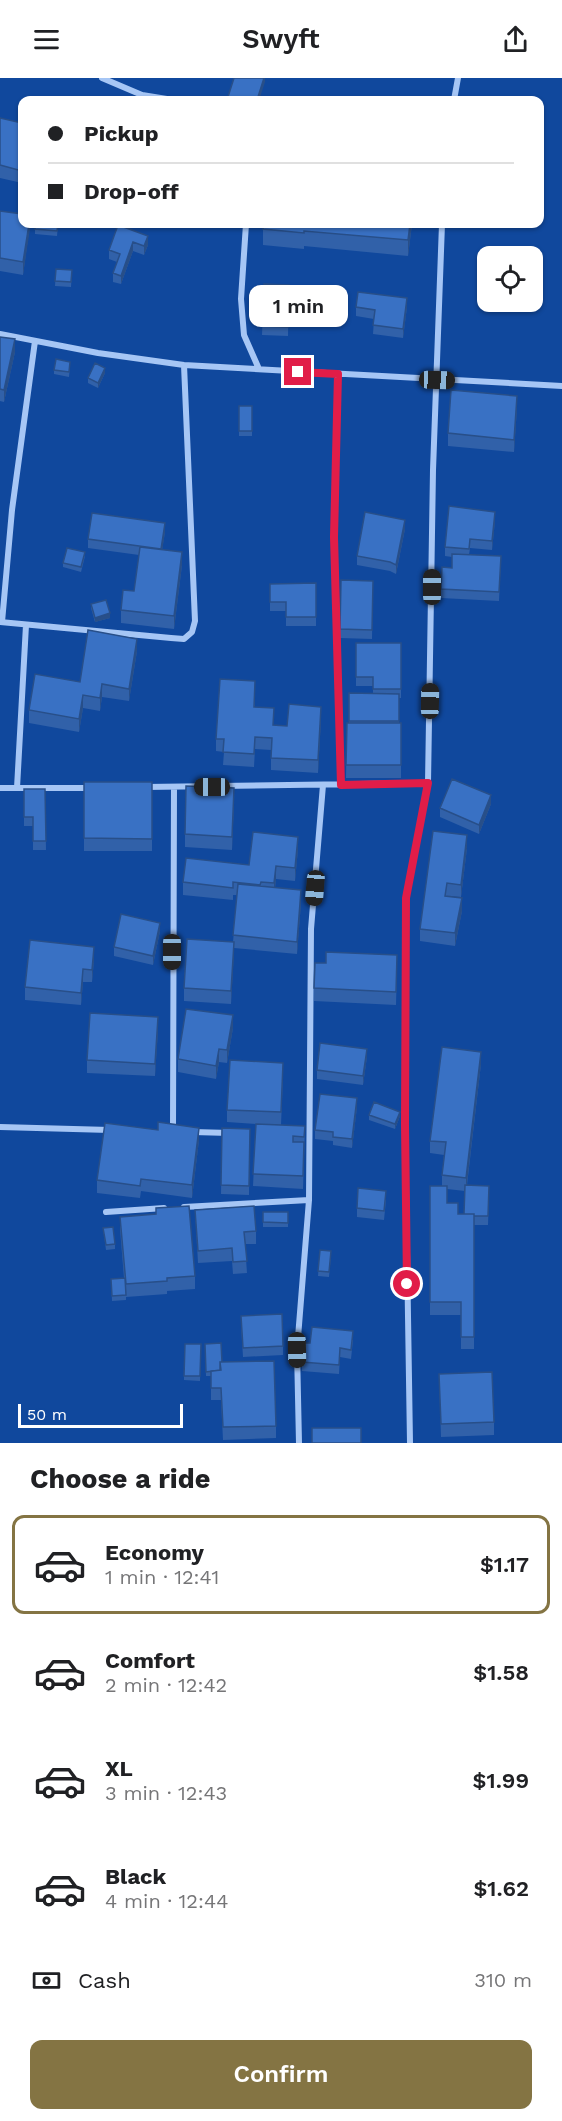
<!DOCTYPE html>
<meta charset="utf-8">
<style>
:root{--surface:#fff;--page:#f6f6f6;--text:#202124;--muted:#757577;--line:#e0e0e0;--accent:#847443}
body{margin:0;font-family:"Work Sans",sans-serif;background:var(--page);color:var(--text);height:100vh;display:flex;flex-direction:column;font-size:22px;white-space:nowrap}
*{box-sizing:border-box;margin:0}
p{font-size:20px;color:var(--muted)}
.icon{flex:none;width:33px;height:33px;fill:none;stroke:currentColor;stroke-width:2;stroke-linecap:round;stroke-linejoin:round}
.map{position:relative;height:1365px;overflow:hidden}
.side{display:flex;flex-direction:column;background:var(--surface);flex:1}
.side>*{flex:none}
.guide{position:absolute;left:18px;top:18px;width:526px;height:132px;border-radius:12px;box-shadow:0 2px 4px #0004;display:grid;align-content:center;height:132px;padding:0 30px;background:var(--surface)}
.buttons{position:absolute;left:477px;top:168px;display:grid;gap:12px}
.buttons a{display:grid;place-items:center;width:66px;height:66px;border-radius:12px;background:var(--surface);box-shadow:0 2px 4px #0004;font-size:30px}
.scale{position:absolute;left:18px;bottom:15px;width:165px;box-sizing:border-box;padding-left:6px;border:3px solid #fff;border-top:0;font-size:16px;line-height:21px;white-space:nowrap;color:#fff;-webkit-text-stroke:4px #10489d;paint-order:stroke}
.end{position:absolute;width:27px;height:27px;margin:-14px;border:8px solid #e11d48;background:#fff;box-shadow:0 0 0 3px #fff}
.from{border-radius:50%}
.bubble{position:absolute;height:42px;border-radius:12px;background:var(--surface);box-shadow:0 2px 4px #0004;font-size:20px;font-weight:600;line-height:42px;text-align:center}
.car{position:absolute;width:18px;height:36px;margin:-18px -9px;border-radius:8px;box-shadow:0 0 4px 2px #0007;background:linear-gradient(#222 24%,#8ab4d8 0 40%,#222 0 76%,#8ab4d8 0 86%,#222 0)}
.guide b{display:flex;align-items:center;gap:21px;height:57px;font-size:22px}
.guide b+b{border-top:2px solid var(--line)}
.guide i{width:15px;height:15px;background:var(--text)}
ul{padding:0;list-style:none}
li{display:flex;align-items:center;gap:18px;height:99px;margin:0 12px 9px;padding:0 18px;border:3px solid transparent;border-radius:12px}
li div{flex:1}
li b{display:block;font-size:22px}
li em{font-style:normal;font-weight:600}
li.current{border-color:var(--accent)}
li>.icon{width:54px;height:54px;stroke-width:1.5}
h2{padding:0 30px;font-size:27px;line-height:72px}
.pay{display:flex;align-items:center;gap:15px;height:66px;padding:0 30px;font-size:22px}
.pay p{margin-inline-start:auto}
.action{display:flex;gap:12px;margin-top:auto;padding:12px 30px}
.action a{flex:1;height:69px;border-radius:12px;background:var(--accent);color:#fff;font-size:24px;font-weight:600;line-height:69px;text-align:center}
header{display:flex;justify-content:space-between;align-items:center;height:78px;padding:0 30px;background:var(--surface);font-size:27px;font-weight:600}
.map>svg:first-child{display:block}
</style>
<header><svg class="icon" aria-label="menu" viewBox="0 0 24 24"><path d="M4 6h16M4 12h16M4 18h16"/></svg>Swyft<svg class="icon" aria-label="share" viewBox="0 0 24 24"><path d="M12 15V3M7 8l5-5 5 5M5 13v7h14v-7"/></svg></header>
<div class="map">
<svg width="562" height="1365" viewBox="0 0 562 1365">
<rect width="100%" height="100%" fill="#10489d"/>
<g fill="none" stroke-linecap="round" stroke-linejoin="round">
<!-- street -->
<path stroke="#a6c6f5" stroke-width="6" d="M102,0L142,17L173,22
M454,22L458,0
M246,146L241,221L244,257L259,291
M0,256L98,275L184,287L562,308
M338,296L334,459L341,707
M0,544L171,560L184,561L192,554L195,543L184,287
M2,544L12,432L35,263
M145,709L428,705
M0,710H89
M17,710L26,547
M0,1049L110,1052
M173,1053L174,709
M193,1054L230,1055
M184,1129L309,1122
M106,1134L164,1130
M299,1365L297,1272L309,1122L311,851L323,707
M410,1365L405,1047L406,820L428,705L433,392L442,146"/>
</g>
<!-- wall -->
<path fill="#3161a9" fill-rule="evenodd" d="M0,40L22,45V105L0,100Z
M0,133L30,146L23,197L0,193Z
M58,146L57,158L35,156V151Z
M412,146L408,178L304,168V171L263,167V151Z
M118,147L148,167L144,177L133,173L121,206L113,204V195L117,184L109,181V172Z
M56,191L72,192L71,209L55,208Z
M264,206L289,207L288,258L262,257Z
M356,229H407L403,260L373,256L374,241L356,238Z
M0,259L15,274L4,324L0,323Z
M70,288L69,299L54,296V292Z
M105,295L98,310L88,305V300Z
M239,328H252V358H239Z
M517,330L514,374L448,368V355Z
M495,443L492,472L470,470L469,477L501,478L499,523L441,520V511L452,490V479L445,478V469Z
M405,451L396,496L390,493L357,487V478Z
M165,454L162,472L182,487L174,551L121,545V532L134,513L139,477L88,470V461Z
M85,478L81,494L63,489V485Z
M373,503L372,561L340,560V551Z
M316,505V548H286V533H270V506Z
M91,526L110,540L95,544L91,530Z
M356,565H401V620H399V645H401V700H346L347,645H349V615H373V608H356Z
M137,573L129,623L102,619L100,633L83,630L79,654L29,645V632Z
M255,616V629L273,647L287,648L321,641L318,695L271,692V672L255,671L254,689L223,687L224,674L216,673V661Z
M84,704H152V773H84Z
M24,711H45L46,772H33V748H24Z
M234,723L232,772L185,769V756Z
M491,726L479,756L440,739V730Z
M467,770L461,819L447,818L462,833L455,868L420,863V851Z
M298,771L295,803L276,801L275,810L301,825L297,876L234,870L231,926L184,923V910L233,864L237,817H233V822L183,817V804L249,787Z
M160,853L153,887L114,878V869Z
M94,882L92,904H83L81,927L25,922V909Z
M326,885L397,889L396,927L314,923V910Z
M233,950L227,985L219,984L216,1001L178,994V981Z
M158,952L155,998L87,995V982Z
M367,979L363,1007L317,1001V992Z
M481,986L467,1107L489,1117L488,1147H474V1271H461V1237H430V1108H442V1097L444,1077L430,1075V1063ZM447,1111L465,1113L464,1136H458L447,1125Z
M283,998L281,1047L305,1048L303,1111L253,1108L256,1046L227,1044V1032Z
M357,1029L352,1070L333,1067V1063L315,1061V1052Z
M369,1037L400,1038L395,1051L369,1042Z
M222,1050L250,1051L249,1117L221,1116Z
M199,1062L192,1120L141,1113L140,1120L97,1115V1102Z
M386,1122L384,1142L357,1139V1130Z
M195,1132L256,1153V1166H245L247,1195L233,1196L232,1183L198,1185Z
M263,1134H288V1149H263Z
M120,1139L195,1198V1211L167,1213V1216L126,1219V1222L112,1223L111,1201L124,1200L120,1151Z
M103,1150L115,1166V1171L106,1172Z
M320,1172L331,1177L329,1199L318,1198Z
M241,1247L283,1268V1277L243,1279Z
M353,1262L351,1281L340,1279L339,1296L302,1293V1284L310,1265Z
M201,1266L200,1303L184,1302V1298Z
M205,1266L222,1284L276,1348V1360L223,1362L221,1322H211V1298H206Z
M439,1296L494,1344V1357L441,1359Z"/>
<!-- shaded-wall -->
<path fill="#284f89" d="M264,0H265V4L259,22H257Z
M29,146H30V151L23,197V184Z
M410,146H412L408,178V162Z
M148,158V167L144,177V168Z
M133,164V173L121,206V198Z
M407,220V229L403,260V251Z
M15,261V274L4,324V312Z
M105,290V295L98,310V305Z
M517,318V330L514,374V362Z
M495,434V443L492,472V463Z
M405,442V451L396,496V487Z
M165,445V454L161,480V471Z
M182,474V487L174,551V538Z
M110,535V540L95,544V540Z
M137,561V573L129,623V611Z
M102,606V619L100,633V620Z
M83,617V630L79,654V641Z
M321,629V641L318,695V682Z
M234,710V723L232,772V759Z
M491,717V726L479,756V747Z
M467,757V770L461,819V807Z
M298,759V771L295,803V790Z
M276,788V801L274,818V805Z
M301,812V825L297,876V864Z
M462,820V833L455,868V855Z
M160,845V853L153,887V878Z
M234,864V877L231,926V913Z
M94,869V882L92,904V892Z
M83,891V904L81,927V915Z
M233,937V950L227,985V972Z
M158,939V952L155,998V986Z
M219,971V984L216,1001V988Z
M367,971V979L363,1007V998Z
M481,974V986L466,1113V1100Z
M357,1020V1029L352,1070V1061Z
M400,1034V1038L395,1051V1046Z
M199,1050V1062L192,1120V1107Z"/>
<!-- building -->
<path fill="#3971c4" stroke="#284f89" stroke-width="1.5" d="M234,0H264L257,22H227Z
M0,40L22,45V93L0,87Z
M0,133L22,136V146H29L23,184L0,180Z
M36,146H58L57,153L35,151Z
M264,146H410L408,162L304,153V155L263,151Z
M118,147L148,158L144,168L133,164L121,198L113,195L120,176L109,172Z
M56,191L72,192L71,204L55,203Z
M264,206L289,207L288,249L262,248Z
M358,214L407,220L403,251L373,247L375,232L356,229Z
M0,259L15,261L4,312L0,311Z
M56,281L70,284L69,294L54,292Z
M95,285L105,290L98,305L88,300Z
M451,312L517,318L514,362L448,355Z
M239,328H252V353H239Z
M449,428L495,434L492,463L470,461L469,471L445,469Z
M365,434L405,442L396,487L390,484L357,478Z
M92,435L165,445L161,471L88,461Z
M140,469L182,474L174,538L121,532L123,512L134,513Z
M67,470L85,474L81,489L63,485Z
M452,476L501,478L499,514L441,511L442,489L452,490Z
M341,502L373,503L372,552L340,551Z
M316,505V539H286V524H270V506Z
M106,522L110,535L95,540L91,526Z
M88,552L137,561L129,611L102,606L100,620L83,617L79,641L29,632L35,596L80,604Z
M356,565H401V611H373V599H356Z
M220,601L255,603L254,629L274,630L273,647L287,648L289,626L321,629L318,682L271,680L272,660L255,659L254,676L223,674L224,661H216Z
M349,615L399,616V643H349Z
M347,645H401V687H346Z
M452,701L491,717L479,747L440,730Z
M84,704H152V761L84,760Z
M186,708L234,710L232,759L185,756Z
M24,711H45L46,763H33V739H24Z
M433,753L467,757L461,807L447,805L445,818L462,820L455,855L420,851Z
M253,754L298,759L295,790L276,788L274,805L261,804L260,807L233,804V810L183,804L186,780L249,787Z
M238,806L301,812L297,864L233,857Z
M121,836L160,845L153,878L114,869Z
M187,861L234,864L231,913L184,910Z
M30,862L94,869L92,892L83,891L81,915L25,909Z
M326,874L397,877L396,914L314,910L315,885H326Z
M186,931L233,937L227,972L219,971L216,988L178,981Z
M90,935L158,939L155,986L87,982Z
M320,965L367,971L363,998L317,992Z
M442,969L481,974L466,1100L442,1097L446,1064L430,1063Z
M230,982L283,985L281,1034L227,1032Z
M320,1016L357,1020L352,1061L333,1059V1054L315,1052Z
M374,1024L400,1034L395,1046L369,1037Z
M158,1044L199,1050L192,1107L141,1101L140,1108L97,1102L105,1045L158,1052Z
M256,1046L305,1048L304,1059L293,1058V1064H304L303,1098L253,1096Z
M222,1050L250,1051L249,1108L221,1107Z
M465,1107L489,1108L488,1138H474V1136H464Z
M430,1108H447V1125H458V1136H474V1259H461V1224H430Z
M358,1110L386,1113L384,1133L357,1130Z
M189,1128L195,1198L167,1200V1203L126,1206L120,1139L156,1136V1130Z
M254,1128L256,1153L244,1154L247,1183L233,1184L232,1170L198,1173L195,1132Z
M263,1134H288V1145L263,1144Z
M113,1149L115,1166L106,1167L103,1150Z
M320,1172L331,1173L329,1194L318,1193Z
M125,1200L126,1217L112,1218L111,1201Z
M282,1236L283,1268L243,1270L241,1238Z
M312,1249L353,1253L351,1272L340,1270L339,1287L302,1284L304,1265H310Z
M221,1265L222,1284H220V1292L206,1294L205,1266Z
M185,1266H201L200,1298H184Z
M274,1283L276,1348L223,1349L221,1310H211V1293L221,1292L220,1284Z
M492,1294L494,1344L441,1346L439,1296Z
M312,1350H361V1365H312Z"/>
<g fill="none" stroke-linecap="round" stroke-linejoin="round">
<!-- route -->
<path stroke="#e11d48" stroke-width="8" d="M298,294L338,296L334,459L341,707L428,705L406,820L405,1047L407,1206"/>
</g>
</svg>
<div class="buttons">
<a><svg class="icon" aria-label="locate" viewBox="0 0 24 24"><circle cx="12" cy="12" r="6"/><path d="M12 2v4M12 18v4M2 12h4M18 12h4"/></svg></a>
</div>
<div class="scale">50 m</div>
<i class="end from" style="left:407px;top:1206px"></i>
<i class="end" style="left:298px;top:294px"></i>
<div class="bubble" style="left:249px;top:207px;width:99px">1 min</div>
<i class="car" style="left:437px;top:302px;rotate:92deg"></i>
<i class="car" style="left:432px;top:509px;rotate:0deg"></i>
<i class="car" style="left:430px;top:623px;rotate:1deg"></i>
<i class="car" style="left:212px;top:709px;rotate:270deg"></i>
<i class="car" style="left:315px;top:810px;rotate:185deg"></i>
<i class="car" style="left:172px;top:874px;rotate:180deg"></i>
<i class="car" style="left:297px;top:1272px;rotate:179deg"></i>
<div class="guide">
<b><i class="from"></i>Pickup</b>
<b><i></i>Drop-off</b>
</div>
</div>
<section class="side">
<h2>Choose a ride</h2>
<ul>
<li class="current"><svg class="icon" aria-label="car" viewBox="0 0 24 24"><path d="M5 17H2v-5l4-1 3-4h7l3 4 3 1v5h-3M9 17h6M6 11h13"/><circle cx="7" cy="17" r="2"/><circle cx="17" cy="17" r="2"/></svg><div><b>Economy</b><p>1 min · 12:41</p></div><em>$1.17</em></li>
<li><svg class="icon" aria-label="car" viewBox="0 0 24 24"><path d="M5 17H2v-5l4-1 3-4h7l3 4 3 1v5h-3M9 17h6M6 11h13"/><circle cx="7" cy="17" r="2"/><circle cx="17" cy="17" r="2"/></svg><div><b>Comfort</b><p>2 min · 12:42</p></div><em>$1.58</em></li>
<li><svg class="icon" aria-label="car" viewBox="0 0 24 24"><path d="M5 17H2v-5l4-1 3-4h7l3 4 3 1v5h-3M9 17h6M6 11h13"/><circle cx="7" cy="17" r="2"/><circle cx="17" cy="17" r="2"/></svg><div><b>XL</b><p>3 min · 12:43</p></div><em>$1.99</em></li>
<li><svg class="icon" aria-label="car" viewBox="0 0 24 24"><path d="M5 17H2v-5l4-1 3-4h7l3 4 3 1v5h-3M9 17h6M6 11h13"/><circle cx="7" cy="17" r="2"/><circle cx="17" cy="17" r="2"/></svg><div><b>Black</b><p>4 min · 12:44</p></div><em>$1.62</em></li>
</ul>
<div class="pay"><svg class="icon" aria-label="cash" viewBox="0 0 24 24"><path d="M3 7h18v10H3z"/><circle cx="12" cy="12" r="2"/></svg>Cash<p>310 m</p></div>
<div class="action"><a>Confirm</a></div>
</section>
